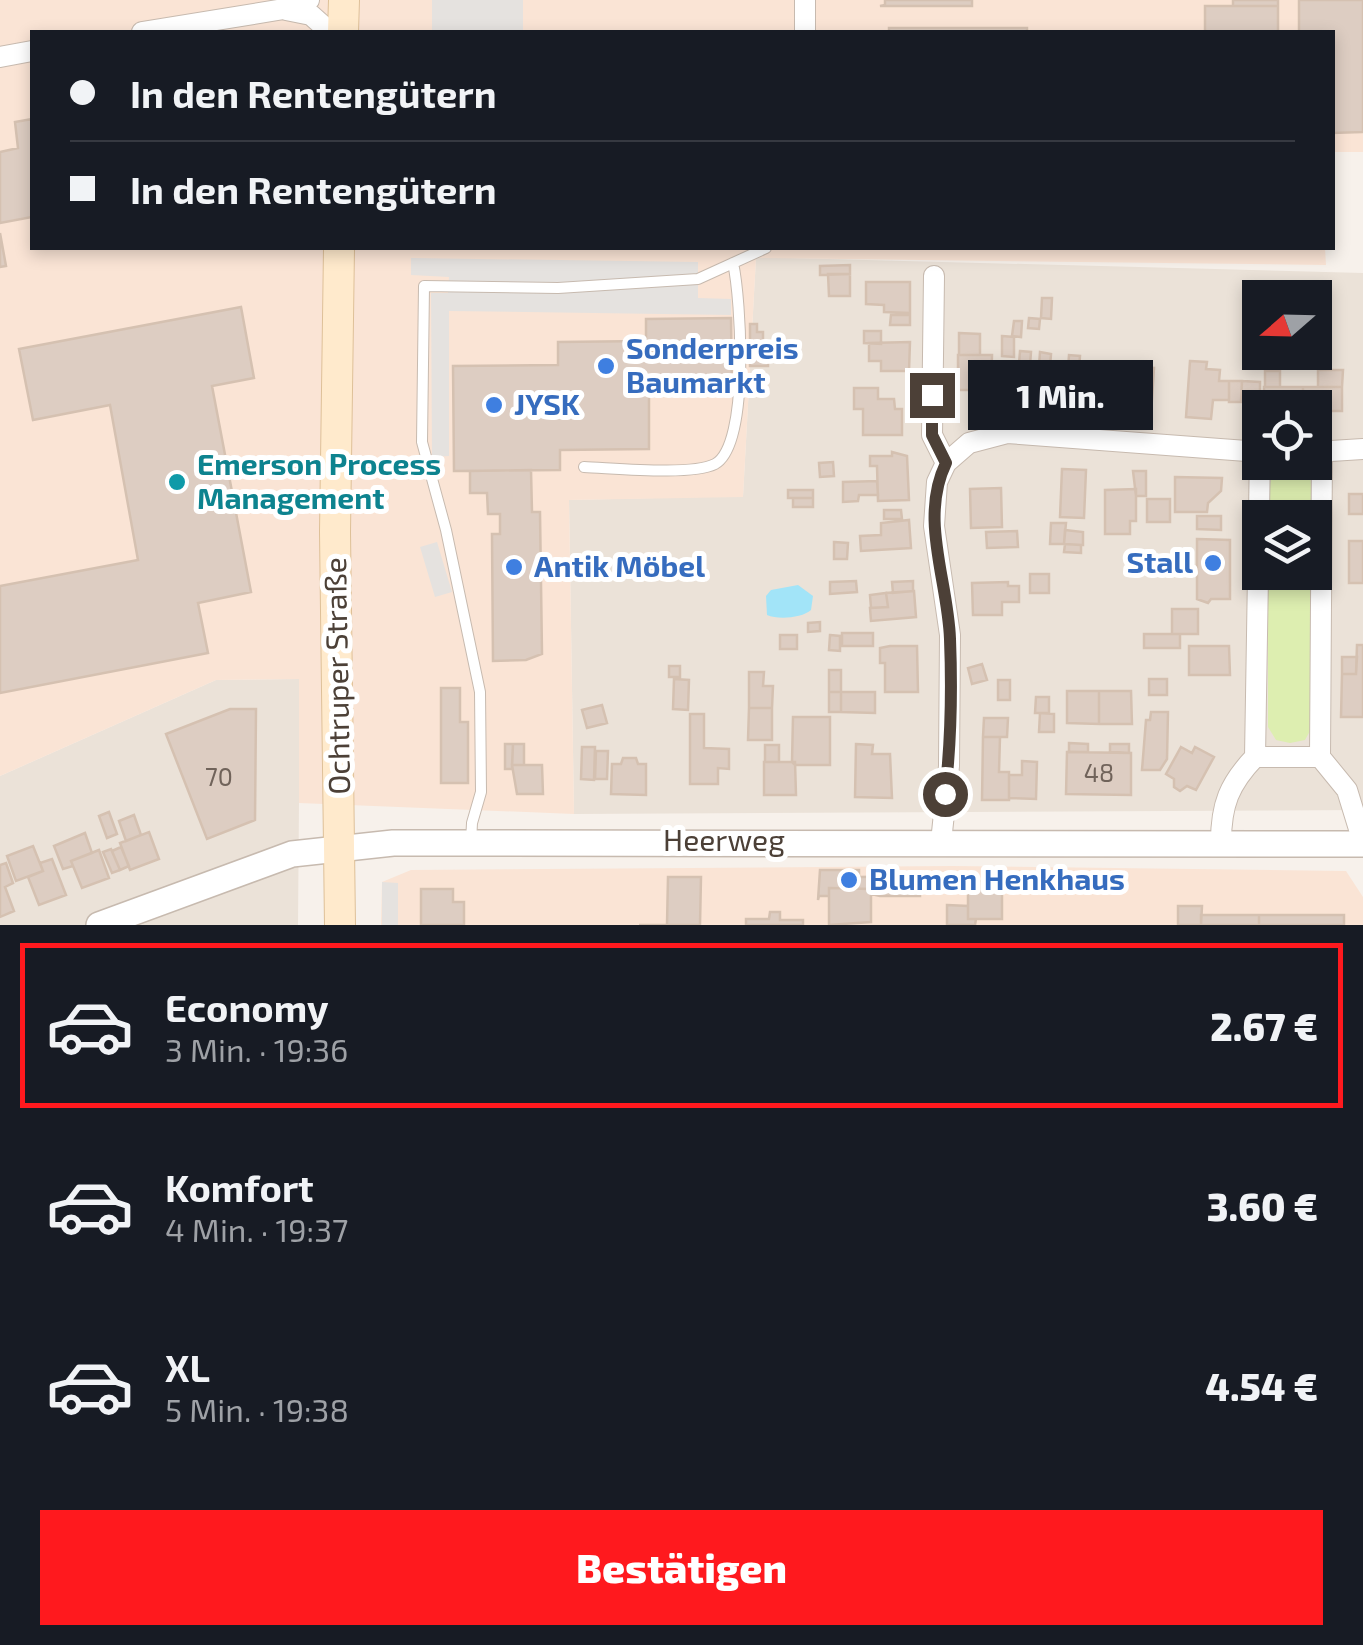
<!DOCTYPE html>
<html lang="de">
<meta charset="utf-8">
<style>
:root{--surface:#171b24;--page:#242831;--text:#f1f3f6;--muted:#9ea1a6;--line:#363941;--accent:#ff191e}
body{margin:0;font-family:"Exo 2",sans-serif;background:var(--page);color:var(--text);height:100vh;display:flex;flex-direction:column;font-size:38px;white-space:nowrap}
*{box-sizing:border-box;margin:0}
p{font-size:32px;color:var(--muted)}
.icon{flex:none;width:55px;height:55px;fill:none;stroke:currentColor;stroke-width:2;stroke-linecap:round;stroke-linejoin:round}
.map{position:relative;height:925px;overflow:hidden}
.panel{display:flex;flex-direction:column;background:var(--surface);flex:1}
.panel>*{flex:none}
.top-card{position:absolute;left:30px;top:30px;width:1305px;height:220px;border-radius:0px;box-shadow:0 5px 15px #0003;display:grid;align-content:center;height:220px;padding:0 40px;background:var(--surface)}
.needle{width:65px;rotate:250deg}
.fabs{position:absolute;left:1242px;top:280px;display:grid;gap:20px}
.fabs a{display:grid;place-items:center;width:90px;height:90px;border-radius:0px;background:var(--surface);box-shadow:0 5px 15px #0003;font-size:50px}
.end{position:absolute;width:45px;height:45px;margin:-22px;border:12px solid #4c4037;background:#fff;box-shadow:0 0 0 5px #fff}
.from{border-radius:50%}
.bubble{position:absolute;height:70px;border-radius:0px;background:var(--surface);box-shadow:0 5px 15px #0003;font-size:32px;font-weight:800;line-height:70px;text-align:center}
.top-card b{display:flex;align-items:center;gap:35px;height:95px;font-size:38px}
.top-card b+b{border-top:2px solid var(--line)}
.top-card i{width:25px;height:25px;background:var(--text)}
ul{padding:18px 0 0;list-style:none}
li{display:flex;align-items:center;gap:30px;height:165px;margin:0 20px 15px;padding:0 20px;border:5px solid transparent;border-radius:0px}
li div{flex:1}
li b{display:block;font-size:38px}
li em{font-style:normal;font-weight:800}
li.on{border-color:var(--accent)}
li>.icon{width:90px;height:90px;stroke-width:1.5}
.action{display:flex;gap:20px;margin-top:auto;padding:20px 40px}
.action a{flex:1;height:115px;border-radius:0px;background:var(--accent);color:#fff;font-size:40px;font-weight:800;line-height:115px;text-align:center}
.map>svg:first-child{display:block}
</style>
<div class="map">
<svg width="1363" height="925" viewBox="0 0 1363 925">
<rect width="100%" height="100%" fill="#f7f1eb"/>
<!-- residential -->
<path fill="#ebe2d8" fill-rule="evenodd" d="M756,257L1363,273V810L574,814L569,500L743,496ZM1260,298H1315V352H1260ZM1260,408H1315V462H1260ZM1260,518H1315V572H1260Z
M300,679L298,925H0V776L216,680Z"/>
<!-- commercial -->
<path fill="#fae4d5" d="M0,0H1363V152H1333L1332,32H32V248H1325L1326,265L756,258L743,497L569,500L574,814L299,803V679L216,680L0,776Z
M952,866L1346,871L1363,897V925H381L382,882L411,870Z"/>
<!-- green -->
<path fill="#ddeeb0" d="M1290,464L1310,471L1313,517L1268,518L1271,473Z
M1268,573H1312L1310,731L1305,740L1290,743L1276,740L1268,727Z"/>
<!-- parking -->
<path fill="#e5e2df" d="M432,0H523V32H432Z
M411,258L698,262V298L731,299V315L449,311V456L432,457L431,293H448L449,277L411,275Z
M437,542L452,592L435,597L420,547Z
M382,882L398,883V925H382Z"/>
<!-- water -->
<path fill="#a2e4f8" d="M798,585L813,596L811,610C802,618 778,620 767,615L766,596L771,590Z"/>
<!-- building -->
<path fill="#ddcdc2" stroke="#d5c1b1" stroke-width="2.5" d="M885,0H972V6H880L885,5Z
M1233,0H1278V6H1233Z
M1299,0H1363V132L1332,133V32H1299Z
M1205,6H1278V32H1205Z
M889,28H1027V32H889Z
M32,119V217L0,223V152L18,148L15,122Z
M0,233L6,266L0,267Z
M850,265V274L820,275V266Z
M850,274V296H829L828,274Z
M866,282H910V313L884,312V305L866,304Z
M1042,298H1052L1051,319L1041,318Z
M241,307L254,378L212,386L251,592L198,603L208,653L0,693V586L138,560L110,405L33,420L19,349Z
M891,315H910V325H890Z
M731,318L732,395L649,396V449L560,450V470L454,471L453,366L558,365V342L646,341V319Z
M1029,318L1040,319L1039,329L1028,328Z
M1014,321H1022L1021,337L1012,336Z
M750,324H757V332H763V344H768V366H750Z
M864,331H881V344L864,343Z
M959,333L980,334V355H959Z
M1002,336L1014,337V357L1002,356Z
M910,342L909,371H881V361H869V343Z
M1020,351L1031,352L1029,379L1038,380L1040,352L1051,354L1049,380L1067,382L1069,355L1080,356L1076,408L1016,403Z
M1265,352H1280V371H1265Z
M958,355H992L991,390H958Z
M1190,361L1207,362L1206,369L1220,370L1219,381H1229V400H1213L1211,419L1186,417Z
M1138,367L1154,368L1151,415L1122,413L1125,386H1137Z
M1318,370H1343L1342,387H1318Z
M1265,371H1280V387H1265Z
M1111,377L1128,378L1123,407L1110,406Z
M1229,381H1242L1241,402H1229Z
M1242,381L1260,382V402H1241Z
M1264,387H1303V408H1272V396H1264Z
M1303,387H1342V411H1329V425H1315V408H1303Z
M854,388H878V399H894L895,409H902V435H863V409H854Z
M892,452L907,456L909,500L878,501L877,466H870V456H892Z
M833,462L834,476L820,477L819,463Z
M1062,469L1086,470L1084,518L1060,517Z
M531,470L532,512H540L542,654L526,660L493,661L492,534H500V514H488L487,493H470V471Z
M1133,471H1146V496H1136Z
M1175,477L1222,478L1221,491L1208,503L1207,512H1175Z
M877,481L878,495H859L858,501L843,502V482Z
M1001,488L1002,527L971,528L970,489Z
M1136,489V521H1130V534H1105V490Z
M788,490H813V498H788Z
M1349,494H1363V514H1349Z
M793,498H813V507H793Z
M1147,499H1170V522H1147Z
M884,510H901L902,519H884Z
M1197,516H1221V530L1197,529Z
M909,520L911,548L861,551L860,536L881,535V523Z
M1051,523H1066L1064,544H1050Z
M1065,530L1083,532V545L1064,544Z
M1017,531L1018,547L987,548L986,532Z
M1197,539L1230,540V599H1211L1208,603L1197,599Z
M1349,541H1363V583H1349Z
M834,542L848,543L847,559H834Z
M1065,544L1081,545V553L1064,552Z
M1030,574H1049V593H1030Z
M856,581L857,592L830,594V582Z
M913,581V591L893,593L892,582Z
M1008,582V586H1019V602H1002V615H973L972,583Z
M914,591L916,617L871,621L870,608L888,607L886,593Z
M886,593L888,607L871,608L870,595Z
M1172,609H1198V634H1172Z
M820,622V631L808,632V623Z
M842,633H873V646H842Z
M1144,634H1180V648H1144Z
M780,635H797V649H780Z
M830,635L840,636V651L829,650Z
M1357,645H1363V717H1341L1342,674H1356Z
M890,646H917L918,692H885V663H880V648Z
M1189,646H1229L1230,675H1189Z
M1342,657H1357L1356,674H1342Z
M982,664L987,680L972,684L968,668Z
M669,666H680V677H669Z
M829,670H841V692H829Z
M749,672H764L763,686H773L772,708H749Z
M674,679L689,680L688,710L673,709Z
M1149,679H1167V695H1149Z
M998,680H1010V700H998Z
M441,688H460V722H468V783H441Z
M1067,691H1099V724L1067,723Z
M1099,691H1131L1132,724H1099Z
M829,692H841V712H829Z
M841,692H875V713L841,712Z
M1036,697H1049V713H1035Z
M602,705L607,723L587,728L582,710Z
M749,708H772V740H748Z
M230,709H256L255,820L207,839L166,734Z
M1151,712H1168L1167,759L1160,770H1142L1146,720H1150Z
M1040,713L1054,714V732H1039Z
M690,714H704V748L729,749V769L718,768V784H690Z
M793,717H830V765H795L792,762Z
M984,718H1008L1007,737H983Z
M983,737H1000L999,772H1009V800H982Z
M1069,743L1088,744V752H1069Z
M505,744H513L512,769H505Z
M513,744H524V765H512Z
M856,744L873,745L872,754H890L892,798L855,797Z
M1110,744H1129V753L1110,752Z
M765,745H779V762H765Z
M582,747H595L594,780L581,779Z
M1181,747L1192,753L1195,747L1214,757L1196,790L1187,786L1180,791L1174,787V779L1166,774Z
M596,751H608L607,779H595Z
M1067,752L1131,753V795L1066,794Z
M623,758H636L638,764H646V795L611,794L612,764H621Z
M1022,761L1037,762L1036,799L1009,798V775H1022Z
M764,762H795L796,795H764Z
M512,765H542L543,794H517Z
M109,812L117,834L107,838L99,816Z
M134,815L141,835L126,841L119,821Z
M149,832L159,859L130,870L120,843Z
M85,833L92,853L71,861L73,866L63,869L54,846Z
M33,846L43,871L16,881L7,856Z
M121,847L129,866L120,870L112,851Z
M111,849L120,870L112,873L103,852Z
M99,850L109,878L82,888L71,861Z
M52,859L66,895L39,905L28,877L43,871L40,863Z
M6,863L13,883L5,887L14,911L0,917V865Z
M820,870H859V877L920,876V896H880L871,894V889L829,888V896H819L818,900Z
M668,877H701L700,925H639H667Z
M968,881H1002V919H968Z
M829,888L871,889V922L829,925Z
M421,889H453V902H464V925H421Z
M947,905L968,906V919H976L975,925H947Z
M1178,906H1202L1201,925H1178Z
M770,912H780V920H803V925H746V919H769Z
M1201,915H1259V925H1201Z
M1259,915H1344V925H1259Z"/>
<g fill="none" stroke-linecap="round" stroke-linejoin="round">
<!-- service casing -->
<g stroke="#c7baaf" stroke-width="12">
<path id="service" d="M584,467C613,468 692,476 715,464C750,445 741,299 733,263
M471,842L472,823L481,792L480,692L446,530L422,442L424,286L558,288L698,279L766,248"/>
</g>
<!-- minor casing -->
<g stroke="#c7baaf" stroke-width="22">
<path id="minor" d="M805,0V32
M286,10L311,15L330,32
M142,32L284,9L309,0
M0,57L32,51
M934,276L932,435L946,463L937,482L934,526L950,635L949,766L941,842
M1315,452L1363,449
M1322,452L1320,757L1347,790L1363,842
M946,463L969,443L1007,433L1260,452L1255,757C1229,784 1221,805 1221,842
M1255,757H1320"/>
</g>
<!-- tertiary casing -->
<g stroke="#c7baaf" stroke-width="28">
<path id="tertiary" d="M99,925L292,854L393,843L1363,844"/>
</g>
<!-- secondary casing -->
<g stroke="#dec098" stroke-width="32">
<path id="secondary" d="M343,32L344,0
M339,248L335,532L340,925"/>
</g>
<!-- service -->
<use href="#service" stroke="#fff" stroke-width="10"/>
<!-- minor -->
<use href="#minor" stroke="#fff" stroke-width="20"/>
<!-- tertiary -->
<use href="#tertiary" stroke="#fff" stroke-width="25"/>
<!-- secondary -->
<use href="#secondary" stroke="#ffeacc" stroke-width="30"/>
</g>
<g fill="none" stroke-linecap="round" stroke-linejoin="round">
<!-- route -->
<path stroke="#4c4037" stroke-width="12" d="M932,395V435L946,463C919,519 948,580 950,639C952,690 951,743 945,794"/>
</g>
<!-- markers -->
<g fill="#3f7fe0" stroke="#fff" stroke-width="4">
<circle cx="606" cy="366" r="10"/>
<circle cx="494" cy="405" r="10"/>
<circle cx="1213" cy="563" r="10"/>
<circle cx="514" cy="567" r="10"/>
<circle cx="849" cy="880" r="10"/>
</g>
<circle fill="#0f9aa8" stroke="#fff" stroke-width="4" cx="177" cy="482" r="10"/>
<g text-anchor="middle" stroke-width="10" stroke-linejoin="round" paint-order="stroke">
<!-- number labels -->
<g font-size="25" fill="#70635a">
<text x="1099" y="782">48</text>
<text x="219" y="786">70</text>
</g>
<!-- shop labels -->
<g font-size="30" font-weight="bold" fill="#366cbe" stroke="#fff" text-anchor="start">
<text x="626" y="359">Sonderpreis<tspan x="626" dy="34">Baumarkt</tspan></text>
<text x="514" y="415">JYSK</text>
<text x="1193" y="573" text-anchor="end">Stall</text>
<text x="534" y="577">Antik Möbel</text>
<text x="869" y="890">Blumen Henkhaus</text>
</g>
<!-- culture labels -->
<g font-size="30" font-weight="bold" fill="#0d838f" stroke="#fff" text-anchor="start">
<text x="197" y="475">Emerson Process<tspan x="197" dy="34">Management</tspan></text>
</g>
<!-- street labels -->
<g font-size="30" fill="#4c4037" stroke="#fff">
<text transform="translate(338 676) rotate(-91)" y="10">Ochtruper Straße</text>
<text x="724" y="851">Heerweg</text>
</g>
</g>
</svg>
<div class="fabs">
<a><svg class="needle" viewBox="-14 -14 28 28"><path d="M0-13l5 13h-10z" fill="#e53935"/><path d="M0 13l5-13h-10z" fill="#9ea1a6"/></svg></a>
<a><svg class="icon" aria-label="locate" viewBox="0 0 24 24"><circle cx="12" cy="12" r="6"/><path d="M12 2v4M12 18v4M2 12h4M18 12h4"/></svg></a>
<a><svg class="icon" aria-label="layers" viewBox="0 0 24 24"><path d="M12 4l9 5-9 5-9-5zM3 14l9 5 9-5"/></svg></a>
</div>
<i class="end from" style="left:945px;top:794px"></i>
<i class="end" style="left:932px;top:395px"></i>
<div class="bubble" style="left:968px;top:360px;width:185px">1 Min.</div>
<div class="top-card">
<b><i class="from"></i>In den Rentengütern</b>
<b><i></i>In den Rentengütern</b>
</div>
</div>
<section class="panel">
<ul>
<li class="on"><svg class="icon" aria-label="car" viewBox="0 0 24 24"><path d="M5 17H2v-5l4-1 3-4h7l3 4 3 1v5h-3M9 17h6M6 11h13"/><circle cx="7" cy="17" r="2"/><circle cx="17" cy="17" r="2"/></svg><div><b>Economy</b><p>3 Min. · 19:36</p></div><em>2.67 €</em></li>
<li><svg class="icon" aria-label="car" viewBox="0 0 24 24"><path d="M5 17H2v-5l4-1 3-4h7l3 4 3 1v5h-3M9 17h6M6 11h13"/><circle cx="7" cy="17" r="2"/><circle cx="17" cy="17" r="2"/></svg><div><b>Komfort</b><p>4 Min. · 19:37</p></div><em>3.60 €</em></li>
<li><svg class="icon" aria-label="car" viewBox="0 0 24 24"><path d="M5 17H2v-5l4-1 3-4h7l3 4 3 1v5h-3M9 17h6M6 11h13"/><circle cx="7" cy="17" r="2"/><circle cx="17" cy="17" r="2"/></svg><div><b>XL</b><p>5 Min. · 19:38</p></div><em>4.54 €</em></li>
</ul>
<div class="action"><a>Bestätigen</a></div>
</section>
